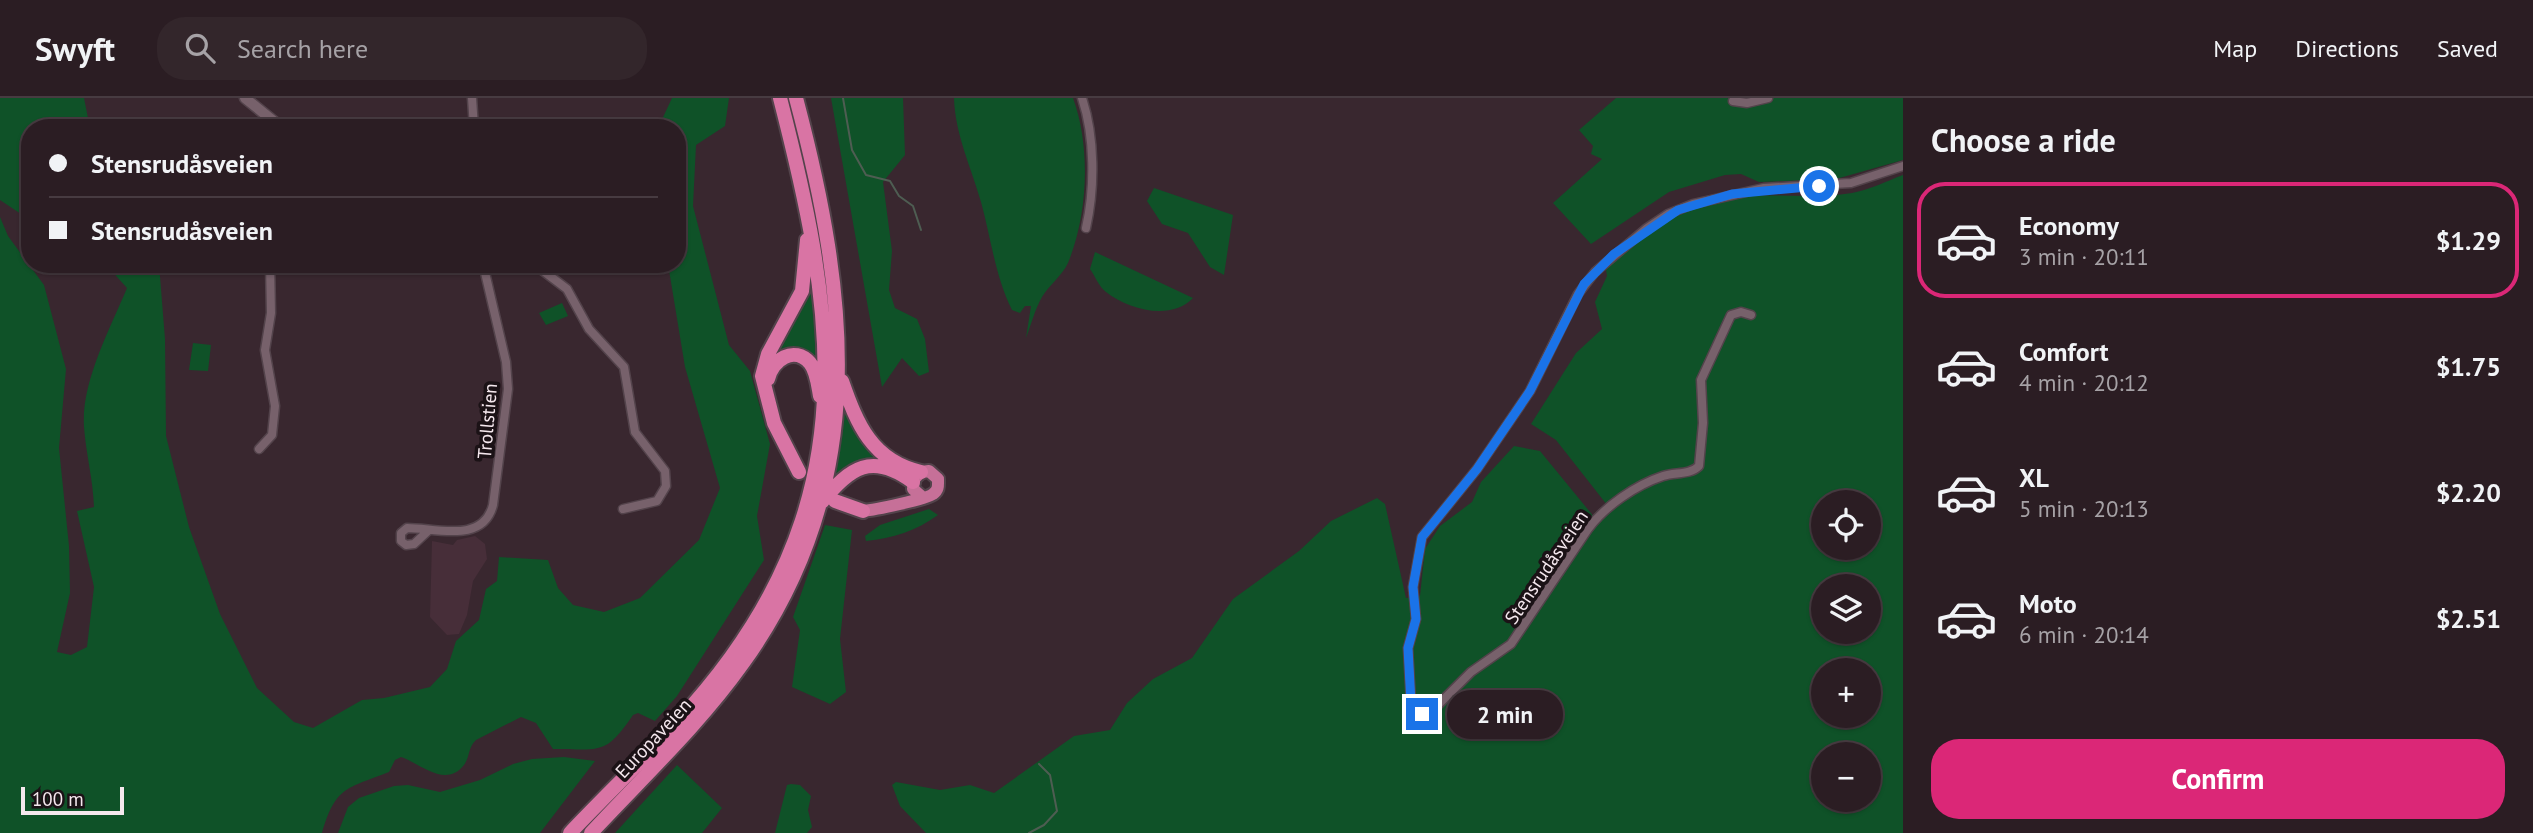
<!DOCTYPE html>
<meta charset="utf-8">
<style>
:root{--surface:#2b1d23;--page:#33262b;--text:#f1f3f6;--muted:#a6a2a6;--line:#473b41;--accent:#db2777}
body{margin:0;font-family:"PT Sans",sans-serif;background:var(--page);color:var(--text);height:100vh;display:flex;flex-direction:column;font-size:26px;white-space:nowrap}
*{box-sizing:border-box;margin:0}
p{font-size:23px;color:var(--muted)}
.icon{flex:none;width:38px;height:38px;fill:none;stroke:currentColor;stroke-width:2;stroke-linecap:round;stroke-linejoin:round}
.map{position:relative;flex:1;overflow:hidden}
.drawer{display:flex;flex-direction:column;background:var(--surface);width:630px}
.drawer>*{flex:none}
.banner{position:absolute;left:21px;top:21px;width:665px;height:154px;border-radius:28px;box-shadow:0 2px 5px #0004,0 0 0 2px var(--line);display:grid;align-content:center;height:154px;padding:0 28px;background:var(--surface)}
.tools{position:absolute;left:1811px;top:392px;display:grid;gap:14px}
.tools a{display:grid;place-items:center;width:70px;height:70px;border-radius:50%;background:var(--surface);box-shadow:0 2px 5px #0004,0 0 0 2px var(--line);font-size:35px}
.scale{position:absolute;left:21px;bottom:18px;width:103px;box-sizing:border-box;padding-left:7px;border:4px solid #f5e8ee;border-top:0;font-size:19px;line-height:24px;white-space:nowrap;color:#f5e8ee;-webkit-text-stroke:5px #1b1216;paint-order:stroke}
.end{position:absolute;width:32px;height:32px;margin:-16px;border:9px solid #1a73e8;background:#fff;box-shadow:0 0 0 4px #fff}
.from{border-radius:50%}
.bubble{position:absolute;height:49px;border-radius:24px;background:var(--surface);box-shadow:0 2px 5px #0004,0 0 0 2px var(--line);font-size:23px;font-weight:700;line-height:49px;text-align:center}
.banner b{display:flex;align-items:center;gap:24px;height:66px;font-size:26px}
.banner b+b{border-top:2px solid var(--line)}
.banner i{width:18px;height:18px;background:var(--text)}
ul{padding:0;list-style:none}
li{display:flex;align-items:center;gap:21px;height:116px;margin:0 14px 10px;padding:0 14px;border:4px solid transparent;border-radius:28px}
li div{flex:1}
li b{display:block;font-size:26px}
li em{font-style:normal;font-weight:700}
li.active{border-color:var(--accent)}
li>.icon{width:63px;height:63px;stroke-width:1.5}
h2{padding:0 28px;font-size:32px;line-height:84px}
.primary-button{display:flex;gap:14px;margin-top:auto;padding:14px 28px}
.primary-button a{flex:1;height:80px;border-radius:28px;background:var(--accent);color:#fff;font-size:28px;font-weight:700;line-height:80px;text-align:center}
header{display:flex;align-items:center;gap:42px;box-sizing:border-box;height:98px;padding:0 35px;background:var(--surface);border-bottom:2px solid var(--line)}
header strong{font-size:33px}
nav{display:flex;gap:38px;margin-inline-start:auto;font-size:24px}
.search{width:490px;height:63px;background:var(--page);display:flex;align-items:center;gap:18px;box-sizing:border-box;padding:0 24px;border-radius:28px;color:var(--muted);font-size:26px}
main{display:flex;flex:1;min-height:0}
.map>svg:first-child{display:block}
</style>
<header>
<strong>Swyft</strong>
<div class="search"><svg class="icon" aria-label="search" viewBox="0 0 24 24"><circle cx="10" cy="10" r="6"/><path d="M15 15l6 6"/></svg>Search here</div>
<nav><a>Map</a><a>Directions</a><a>Saved</a></nav>
</header>
<main>
<div class="map">
<svg width="1903" height="735" viewBox="0 0 1903 735">
<rect width="100%" height="100%" fill="#39272f"/>
<!-- built -->
<path fill="#472e39" d="M475,438L485,446L487,461L473,483L467,517L459,536L447,537L430,519L432,443L453,447L457,442Z"/>
<!-- green -->
<path fill="#0f5228" fill-rule="evenodd" d="M0,0H84L90,30H30V122L0,102Z
M672,0H729L725,28L696,47L693,108L729,247L750,273L770,346L757,418L764,462L677,598L655,623L638,615L633,617C605,658 601,651 553,651L536,625L521,619L476,642C468,649 470,659 464,667C445,691 420,665 401,659L395,662L389,674C346,691 336,688 322,735H0V119L8,138L44,187L66,271L59,350L69,448L70,495L57,554L71,557L87,549L94,489L77,413L94,409C93,381 86,356 84,329C81,284 110,231 127,190L109,170L112,166H159L165,241L166,338L189,429L220,516L257,590L294,624L313,630L362,602L384,600L430,589L447,571L456,543L479,522L486,491L497,483L499,459L548,462L558,490L573,507L604,514L640,500L699,442L720,390L685,269L668,166H677V30H658Z
M831,0H903L905,57L883,84L892,153L889,192L895,210L917,221L925,241L929,274L919,278L902,260L882,289Z
M954,0H1073C1091,49 1088,116 1068,165C1062,178 1049,187 1042,199C1035,211 1031,227 1026,240L1031,208H1025L1020,215L1012,212C995,178 991,140 981,104C971,69 955,36 954,0Z
M1616,0H1903V62L1836,81L1759,84L1741,76L1725,77L1669,94L1591,146L1553,105L1602,61L1591,56L1593,48L1579,32Z
M1903,77V735H926L900,708L892,687L896,684L940,692L970,687L994,695L1074,638L1110,632L1127,605L1153,581L1192,560L1233,501L1299,453L1331,423L1377,400L1385,406L1406,500L1420,498L1425,451L1440,428L1472,404L1481,384L1514,348L1540,353L1599,425L1611,412L1556,342L1531,326L1576,255L1602,231L1595,204L1607,178L1605,165C1636,148 1661,117 1695,106C1745,90 1801,103 1852,95C1869,92 1887,83 1903,77ZM1824,404H1869V450H1824ZM1824,488H1869V534H1824ZM1824,572H1869V618H1824ZM1824,656H1869V702H1824Z
M1154,90L1233,117L1224,177L1210,169L1188,135L1162,126L1147,103Z
M1095,154L1193,200C1171,223 1129,212 1106,194C1099,189 1095,178 1090,171Z
M811,164L819,265L812,262L769,261Z
M562,205L568,218L546,227L539,215Z
M193,245L211,247L208,273L189,272Z
M845,310L877,362L834,385Z
M929,411L938,417C916,433 893,440 866,443L865,438L880,427Z
M825,427L852,432L840,541L846,594L830,606L792,589L800,532L793,519Z
M564,659L595,663L540,735H338L348,709L359,700L394,688L408,687L440,694L480,682L513,666L532,661Z
M677,667L722,710L702,735H615Z
M791,686L800,687L811,698L808,712L812,729L807,735H775L787,687Z"/>
<g fill="none" stroke-linecap="round" stroke-linejoin="round">
<!-- stream -->
<path stroke="#4e5d52" stroke-width="2" d="M843,0L852,52L866,77L890,83L899,98L913,108L921,132
M1029,735L1044,727L1057,713L1050,677L1039,666"/>
<!-- minor casing -->
<g stroke="#53434b" stroke-width="11">
<path id="minor" d="M472,0L474,30
M1082,0C1095,39 1095,90 1086,130
M1733,3L1747,5L1768,0
M534,166L567,191L589,231L624,269L635,334L665,373L666,388L657,403L623,411
M1751,217L1741,214L1731,217L1701,282L1703,325L1699,368C1690,377 1675,374 1663,378C1636,387 1605,408 1588,431L1511,546L1471,574L1432,613L1417,615L1411,605L1408,550L1416,521L1413,489L1422,439L1477,371L1530,293L1578,196L1595,174L1647,130L1668,116L1693,106L1764,90L1851,85L1903,68
M259,351L272,337L275,308L265,252L271,215L270,166
M429,432L414,446L406,447L401,443V435L407,430C436,430 483,446 493,407L508,291L506,264L483,166"/>
</g>
<!-- tertiary casing -->
<g stroke="#53434b" stroke-width="13">
<path id="tertiary" d="M245,0L282,30"/>
</g>
<!-- trunk casing -->
<g stroke="#53434b" stroke-width="16">
<path id="trunk" d="M863,413C874,412 927,401 933,396C939,392 938,387 938,381L929,373L921,374L914,381L913,391L921,398"/>
</g>
<!-- motorway casing -->
<g stroke="#53434b" stroke-width="18">
<path id="motorway" d="M768,281C772,262 794,247 810,265C817,274 818,287 820,298
M842,283C857,326 872,363 921,374
M799,374L774,325L762,278L768,256L802,193L807,142
M835,403L863,413
M822,404C850,369 872,354 913,384
M570,735C624,678 685,623 731,559C863,377 832,202 780,0
M591,735C642,680 699,627 743,565C871,387 849,200 796,0"/>
</g>
<!-- minor -->
<use href="#minor" stroke="#77616b" stroke-width="8"/>
<!-- tertiary -->
<use href="#tertiary" stroke="#77616b" stroke-width="10"/>
<!-- trunk -->
<use href="#trunk" stroke="#c67098" stroke-width="12"/>
<!-- motorway -->
<use href="#motorway" stroke="#d974a4" stroke-width="14"/>
</g>
<g fill="none" stroke-linecap="round" stroke-linejoin="round">
<!-- route -->
<path stroke="#1a73e8" stroke-width="9" d="M1422,616L1417,615L1411,605L1408,550L1416,521L1413,489L1422,439L1477,371L1530,293L1584,186L1614,156L1678,112L1732,96L1819,88"/>
</g>
<g text-anchor="middle" stroke-width="7" stroke-linejoin="round" paint-order="stroke">
<!-- street labels -->
<g font-size="19" fill="#f5e8ee" stroke="#1b1216">
<text transform="translate(487 323) rotate(-85)" y="7">Trollstien</text>
<text transform="translate(1546 469) rotate(-56)" y="7">Stensrudåsveien</text>
<text transform="translate(653 640) rotate(-47)" y="7">Europaveien</text>
</g>
</g>
</svg>
<div class="tools">
<a><svg class="icon" aria-label="locate" viewBox="0 0 24 24"><circle cx="12" cy="12" r="6"/><path d="M12 2v4M12 18v4M2 12h4M18 12h4"/></svg></a>
<a><svg class="icon" aria-label="layers" viewBox="0 0 24 24"><path d="M12 4l9 5-9 5-9-5zM3 14l9 5 9-5"/></svg></a>
<a>+</a>
<a>−</a>
</div>
<div class="scale">100 m</div>
<i class="end from" style="left:1819px;top:88px"></i>
<i class="end" style="left:1422px;top:616px"></i>
<div class="bubble" style="left:1447px;top:592px;width:116px">2 min</div>
<div class="banner">
<b><i class="from"></i>Stensrudåsveien</b>
<b><i></i>Stensrudåsveien</b>
</div>
</div>
<section class="drawer">
<h2>Choose a ride</h2>
<ul>
<li class="active"><svg class="icon" aria-label="car" viewBox="0 0 24 24"><path d="M5 17H2v-5l4-1 3-4h7l3 4 3 1v5h-3M9 17h6M6 11h13"/><circle cx="7" cy="17" r="2"/><circle cx="17" cy="17" r="2"/></svg><div><b>Economy</b><p>3 min · 20:11</p></div><em>$1.29</em></li>
<li><svg class="icon" aria-label="car" viewBox="0 0 24 24"><path d="M5 17H2v-5l4-1 3-4h7l3 4 3 1v5h-3M9 17h6M6 11h13"/><circle cx="7" cy="17" r="2"/><circle cx="17" cy="17" r="2"/></svg><div><b>Comfort</b><p>4 min · 20:12</p></div><em>$1.75</em></li>
<li><svg class="icon" aria-label="car" viewBox="0 0 24 24"><path d="M5 17H2v-5l4-1 3-4h7l3 4 3 1v5h-3M9 17h6M6 11h13"/><circle cx="7" cy="17" r="2"/><circle cx="17" cy="17" r="2"/></svg><div><b>XL</b><p>5 min · 20:13</p></div><em>$2.20</em></li>
<li><svg class="icon" aria-label="car" viewBox="0 0 24 24"><path d="M5 17H2v-5l4-1 3-4h7l3 4 3 1v5h-3M9 17h6M6 11h13"/><circle cx="7" cy="17" r="2"/><circle cx="17" cy="17" r="2"/></svg><div><b>Moto</b><p>6 min · 20:14</p></div><em>$2.51</em></li>
</ul>
<div class="primary-button"><a>Confirm</a></div>
</section>
</main>
